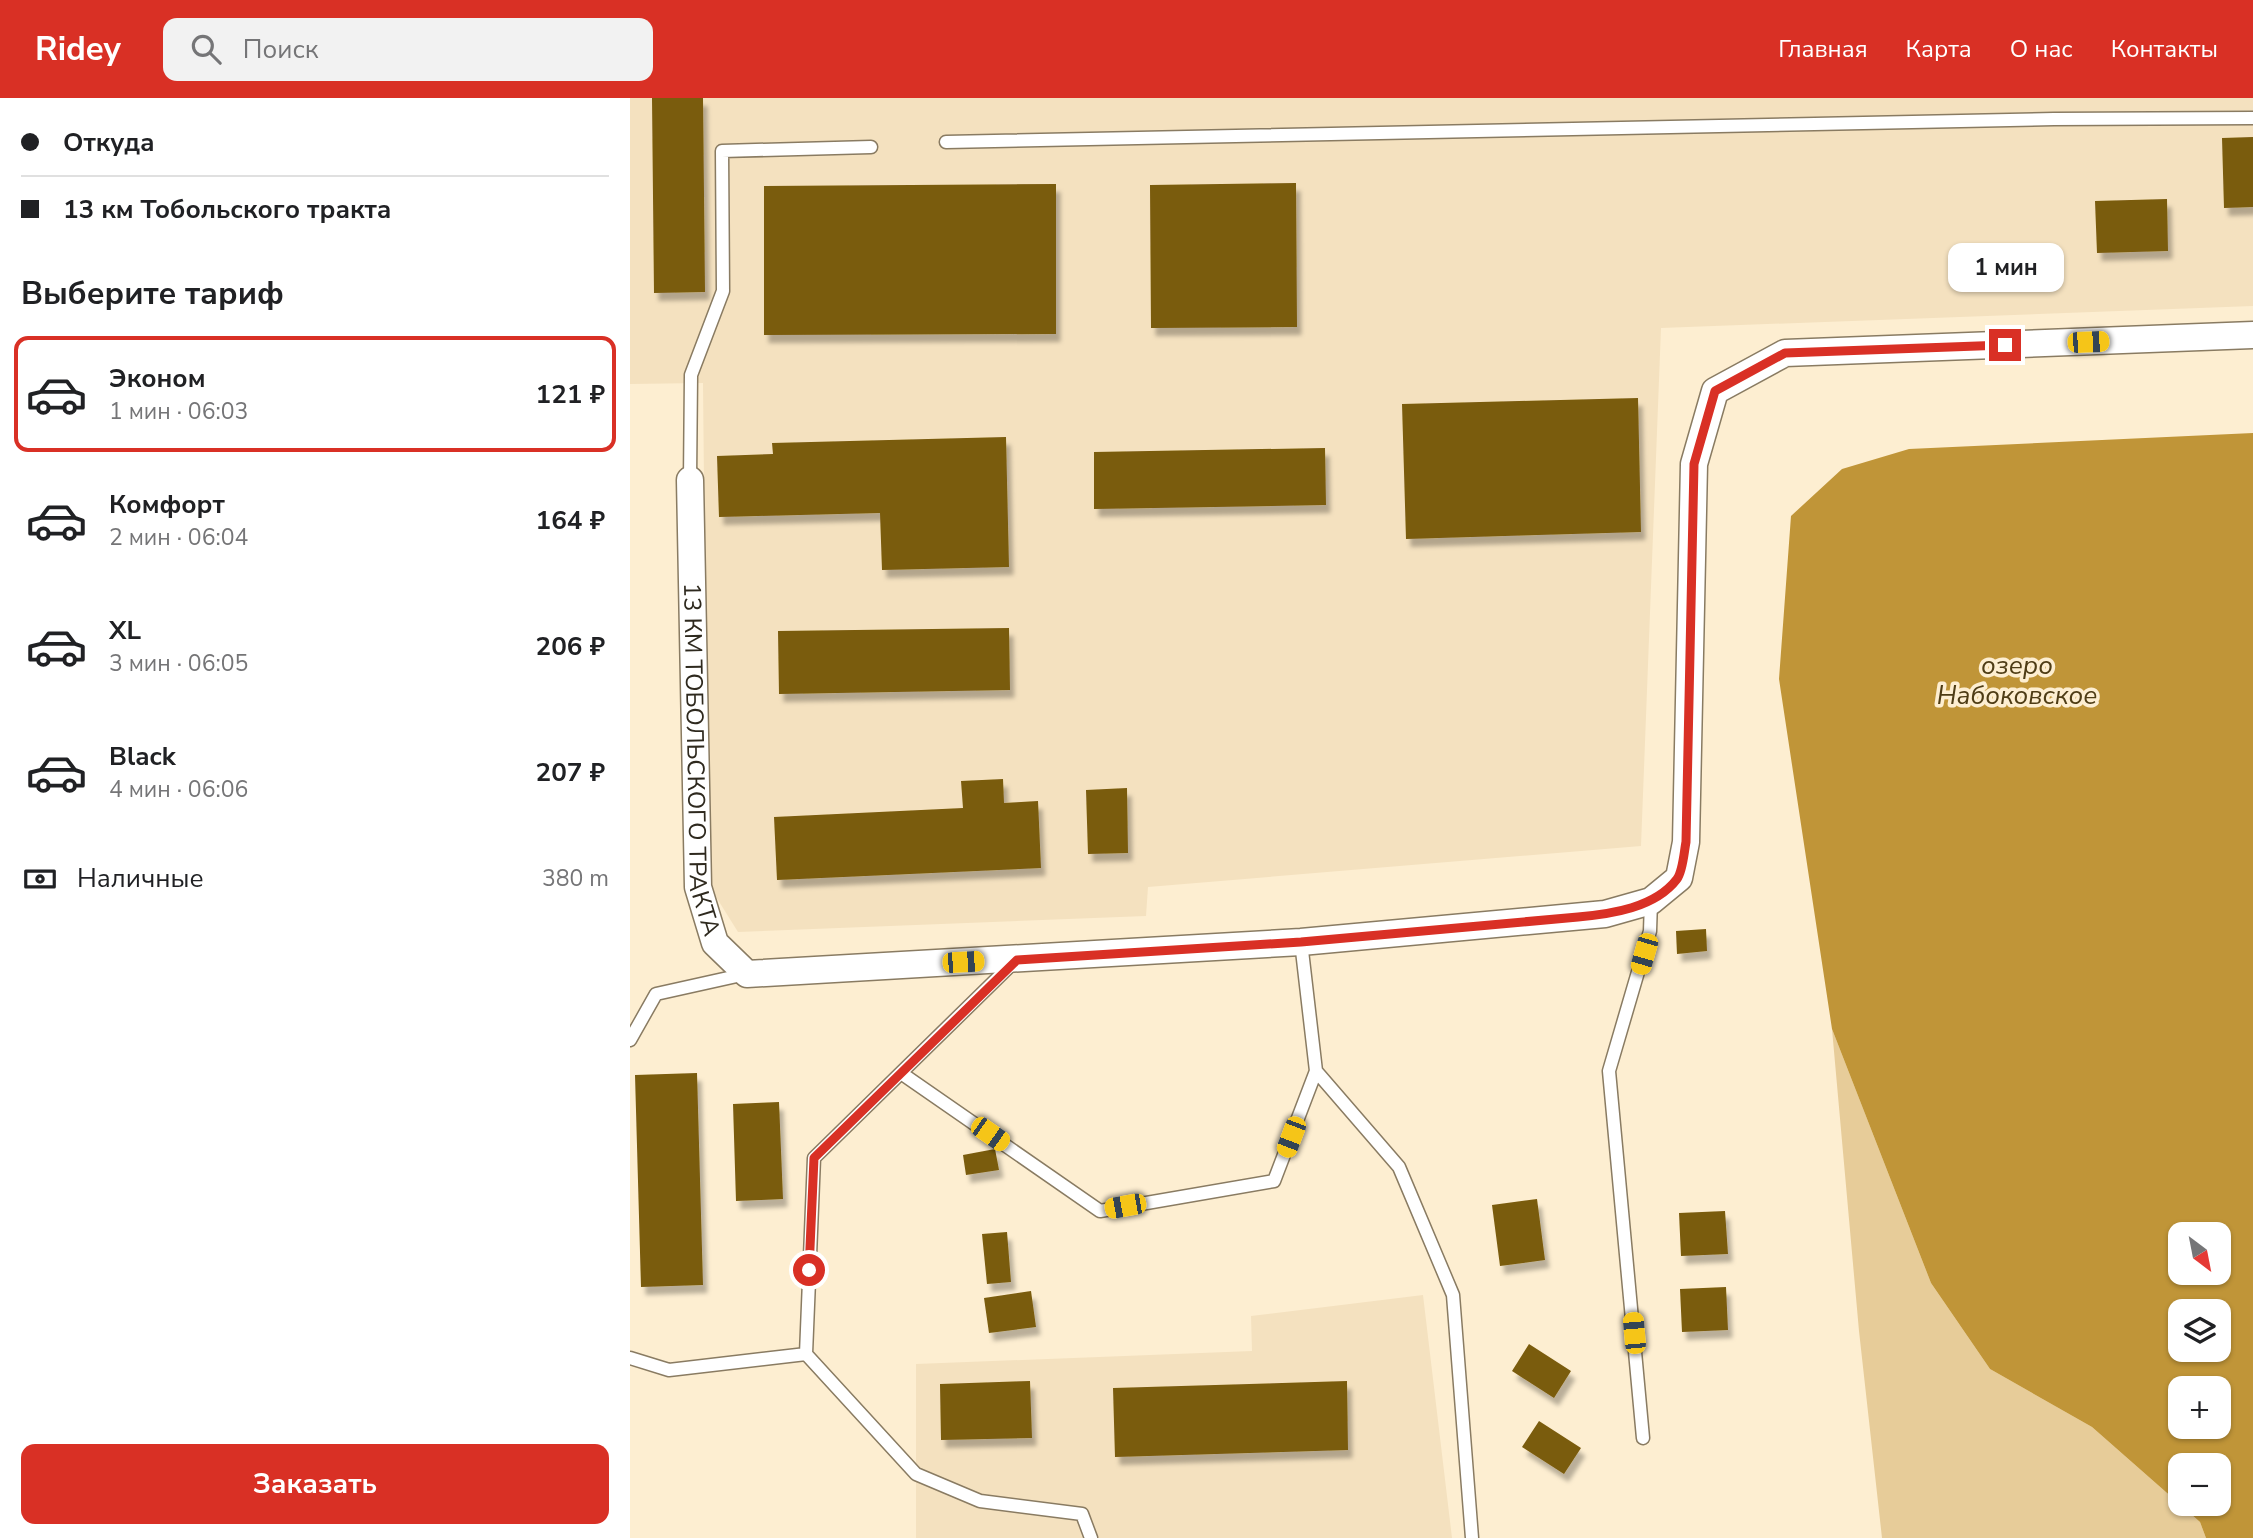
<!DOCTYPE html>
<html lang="ru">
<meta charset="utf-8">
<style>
:root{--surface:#fff;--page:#f2f2f2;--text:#202124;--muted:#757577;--line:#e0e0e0;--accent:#d93025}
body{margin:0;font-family:"Nunito Sans",sans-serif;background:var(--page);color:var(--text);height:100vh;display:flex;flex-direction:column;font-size:26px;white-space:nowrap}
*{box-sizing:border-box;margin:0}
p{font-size:23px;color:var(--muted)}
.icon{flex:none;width:38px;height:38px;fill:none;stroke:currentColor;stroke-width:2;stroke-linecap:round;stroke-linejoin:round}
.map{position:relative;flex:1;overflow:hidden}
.drawer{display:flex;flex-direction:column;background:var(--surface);width:630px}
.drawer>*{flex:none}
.top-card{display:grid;align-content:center;height:154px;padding:0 21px;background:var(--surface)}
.needle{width:46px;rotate:148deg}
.tools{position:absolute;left:1538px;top:1124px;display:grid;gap:14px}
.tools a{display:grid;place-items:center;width:63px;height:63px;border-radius:14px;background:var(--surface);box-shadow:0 2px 5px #0004;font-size:35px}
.end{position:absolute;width:32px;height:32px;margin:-16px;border:9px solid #d93025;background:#fff;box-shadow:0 0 0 4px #fff}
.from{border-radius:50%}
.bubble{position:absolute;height:49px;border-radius:14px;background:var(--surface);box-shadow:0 2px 5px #0004;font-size:23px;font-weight:700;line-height:49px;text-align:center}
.car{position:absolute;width:21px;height:42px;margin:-21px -10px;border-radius:9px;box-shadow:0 0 5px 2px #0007;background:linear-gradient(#f5c518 24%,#345 0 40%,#f5c518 0 76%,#345 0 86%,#f5c518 0)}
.top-card b{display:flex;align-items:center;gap:24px;height:66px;font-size:26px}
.top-card b+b{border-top:2px solid var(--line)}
.top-card i{width:18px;height:18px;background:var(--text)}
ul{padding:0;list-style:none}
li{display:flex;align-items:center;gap:21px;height:116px;margin:0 14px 10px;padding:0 7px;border:4px solid transparent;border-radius:14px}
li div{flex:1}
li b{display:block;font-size:26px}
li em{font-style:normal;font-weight:700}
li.on{border-color:var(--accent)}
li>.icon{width:63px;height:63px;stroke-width:1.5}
h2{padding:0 21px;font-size:32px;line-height:84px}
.pay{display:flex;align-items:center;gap:18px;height:77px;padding:0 21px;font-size:26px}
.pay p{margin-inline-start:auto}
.action{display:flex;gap:14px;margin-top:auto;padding:14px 21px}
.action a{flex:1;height:80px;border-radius:14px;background:var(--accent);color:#fff;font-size:28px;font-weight:700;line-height:80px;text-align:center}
header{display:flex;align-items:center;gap:42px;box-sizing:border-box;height:98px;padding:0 35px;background:var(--accent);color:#fff}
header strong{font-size:33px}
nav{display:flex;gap:38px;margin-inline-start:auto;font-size:24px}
.search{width:490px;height:63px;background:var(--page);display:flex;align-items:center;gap:18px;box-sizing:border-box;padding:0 24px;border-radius:14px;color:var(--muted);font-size:26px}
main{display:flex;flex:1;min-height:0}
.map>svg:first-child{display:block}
</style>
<header>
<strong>Ridey</strong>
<div class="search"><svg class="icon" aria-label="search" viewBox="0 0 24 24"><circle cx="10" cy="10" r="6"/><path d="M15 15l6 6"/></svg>Поиск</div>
<nav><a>Главная</a><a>Карта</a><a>О нас</a><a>Контакты</a></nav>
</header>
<main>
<section class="drawer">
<div class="top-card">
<b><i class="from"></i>Откуда</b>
<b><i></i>13 км Тобольского тракта</b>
</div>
<h2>Выберите тариф</h2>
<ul>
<li class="on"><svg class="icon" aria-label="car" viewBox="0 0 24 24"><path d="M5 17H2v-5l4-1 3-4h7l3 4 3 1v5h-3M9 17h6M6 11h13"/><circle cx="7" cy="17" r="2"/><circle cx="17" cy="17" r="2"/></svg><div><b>Эконом</b><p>1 мин · 06:03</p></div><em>121 ₽</em></li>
<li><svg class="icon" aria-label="car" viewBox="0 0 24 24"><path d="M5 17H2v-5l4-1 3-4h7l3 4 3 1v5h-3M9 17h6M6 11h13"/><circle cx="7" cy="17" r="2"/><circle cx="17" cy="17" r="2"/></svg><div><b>Комфорт</b><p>2 мин · 06:04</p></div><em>164 ₽</em></li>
<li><svg class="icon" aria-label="car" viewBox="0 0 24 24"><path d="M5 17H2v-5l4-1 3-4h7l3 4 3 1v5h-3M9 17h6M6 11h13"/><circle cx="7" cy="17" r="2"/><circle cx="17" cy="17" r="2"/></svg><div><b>XL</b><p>3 мин · 06:05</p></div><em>206 ₽</em></li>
<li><svg class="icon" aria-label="car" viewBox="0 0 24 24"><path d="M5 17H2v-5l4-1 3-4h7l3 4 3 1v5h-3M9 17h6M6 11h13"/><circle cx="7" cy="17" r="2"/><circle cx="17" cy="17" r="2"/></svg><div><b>Black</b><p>4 мин · 06:06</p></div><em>207 ₽</em></li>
</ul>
<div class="pay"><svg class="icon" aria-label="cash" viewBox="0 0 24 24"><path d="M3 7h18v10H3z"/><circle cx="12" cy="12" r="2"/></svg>Наличные<p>380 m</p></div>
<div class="action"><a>Заказать</a></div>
</section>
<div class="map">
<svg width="1623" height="1440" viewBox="0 0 1623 1440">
<defs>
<filter id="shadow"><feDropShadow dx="4.5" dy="8" stdDeviation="2" flood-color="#0004"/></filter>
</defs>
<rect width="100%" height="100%" fill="#fdeed1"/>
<!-- built -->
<path fill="#f4e1bf" d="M0,0H1623V208L1031,230L1011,748L518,789L516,818L108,834L78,786L73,285L0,286Z
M793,1197L822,1440H286V1266L622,1253L621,1218Z"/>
<!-- green -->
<path fill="#e7cc99" d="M1202,931L1301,1185L1360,1271L1462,1329L1570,1424L1576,1440H1252L1229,1233Z"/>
<!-- water -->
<path fill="#c09538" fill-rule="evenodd" d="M1623,335V1440H1576L1570,1424L1462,1329L1360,1271L1301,1185L1202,931L1149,581L1161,418L1212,371L1279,351ZM1550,1136H1589V1174H1550ZM1550,1213H1589V1251H1550ZM1550,1290H1589V1328H1550ZM1550,1367H1589V1405H1550Z"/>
<!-- building -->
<path fill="#7a5b0c" filter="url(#shadow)" d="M22,0H73L75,194L24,195Z
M1623,39V109L1594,110L1592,40Z
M666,85L667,229L521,230L520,87Z
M426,86V236L134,237V88Z
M1537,101L1538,153L1467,155L1465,103Z
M1008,300L1011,434L776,441L772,306Z
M376,339L379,469L252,472L250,415L89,419L87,358L143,356L142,345Z
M695,350L696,407L464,411V354Z
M379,530L380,592L149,596L148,533Z
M373,681L374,705L408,703L411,770L147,782L144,719L333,710L331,683Z
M497,690L498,755L458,756L456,692Z
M1076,831L1077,853L1047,856L1046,833Z
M67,975L73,1187L11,1189L5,977Z
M149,1004L153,1101L106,1103L103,1006Z
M365,1051L369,1072L336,1077L333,1057Z
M907,1101L915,1162L870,1168L862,1107Z
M1095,1113L1098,1156L1051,1158L1049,1115Z
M377,1134L381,1184L357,1186L352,1136Z
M1096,1189L1098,1232L1052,1234L1050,1191Z
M401,1193L406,1229L359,1235L354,1200Z
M899,1246L941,1273L924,1300L882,1273Z
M400,1283L402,1340L311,1342L310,1286Z
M717,1283L718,1352L485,1359L483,1290Z
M909,1323L951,1350L934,1376L892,1349Z"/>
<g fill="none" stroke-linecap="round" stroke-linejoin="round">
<!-- service casing -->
<g stroke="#897b62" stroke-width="15">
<path id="service" d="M316,44L1424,21L1623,20
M60,382L61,277L93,193L92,53L241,49
M671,844L686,973L769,1069L823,1197L842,1440
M384,864L184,1060L176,1256L286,1376L350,1403L452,1416L461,1440
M0,942L26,896L116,876
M271,975L470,1113L644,1083L686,973
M0,1260L39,1272L176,1256
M1013,1340L979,973L1020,833L1021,803"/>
</g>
<!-- minor casing -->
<g stroke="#897b62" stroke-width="29">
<g id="minor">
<path id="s1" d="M60,382L68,789L85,845L117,876L671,844L975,816L1021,803L1049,780L1056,744L1064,366L1085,293L1155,255L1623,237"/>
</g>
</g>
<!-- service -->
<use href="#service" stroke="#fff" stroke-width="12"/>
<!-- minor -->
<use href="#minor" stroke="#fff" stroke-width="26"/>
</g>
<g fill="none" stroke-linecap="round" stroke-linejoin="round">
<!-- route -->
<path stroke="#d93025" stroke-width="9" d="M179,1172L184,1060L387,862L671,844L948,819C981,816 1025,810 1047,781C1053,773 1054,754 1056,744L1064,366L1085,293L1155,255L1375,247"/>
</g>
<g text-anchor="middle" stroke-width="7" stroke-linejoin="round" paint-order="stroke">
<!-- street labels -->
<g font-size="24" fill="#2e291e" stroke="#fdeed1">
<text dy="8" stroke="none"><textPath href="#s1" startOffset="280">13 КМ ТОБОЛЬСКОГО ТРАКТА</textPath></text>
</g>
<!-- water labels -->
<g font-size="26" font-style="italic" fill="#4e3c15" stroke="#fdeed1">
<text x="1387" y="576">озеро<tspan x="1387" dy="30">Набоковское</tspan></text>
</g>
</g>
</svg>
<div class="tools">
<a><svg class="needle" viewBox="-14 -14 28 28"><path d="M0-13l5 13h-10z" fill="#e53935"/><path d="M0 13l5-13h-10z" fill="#757577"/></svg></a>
<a><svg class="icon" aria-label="layers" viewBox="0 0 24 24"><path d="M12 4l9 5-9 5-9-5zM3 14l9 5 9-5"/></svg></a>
<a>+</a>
<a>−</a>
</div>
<i class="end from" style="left:179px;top:1172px"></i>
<i class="end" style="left:1375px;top:247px"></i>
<div class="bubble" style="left:1318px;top:145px;width:116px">1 мин</div>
<i class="car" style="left:1458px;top:244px;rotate:88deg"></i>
<i class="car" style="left:1014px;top:856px;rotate:196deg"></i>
<i class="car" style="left:333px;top:864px;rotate:87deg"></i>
<i class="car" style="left:360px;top:1036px;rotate:125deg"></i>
<i class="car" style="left:661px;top:1039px;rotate:201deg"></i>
<i class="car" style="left:495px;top:1108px;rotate:260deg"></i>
<i class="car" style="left:1004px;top:1235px;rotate:355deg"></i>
</div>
</main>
